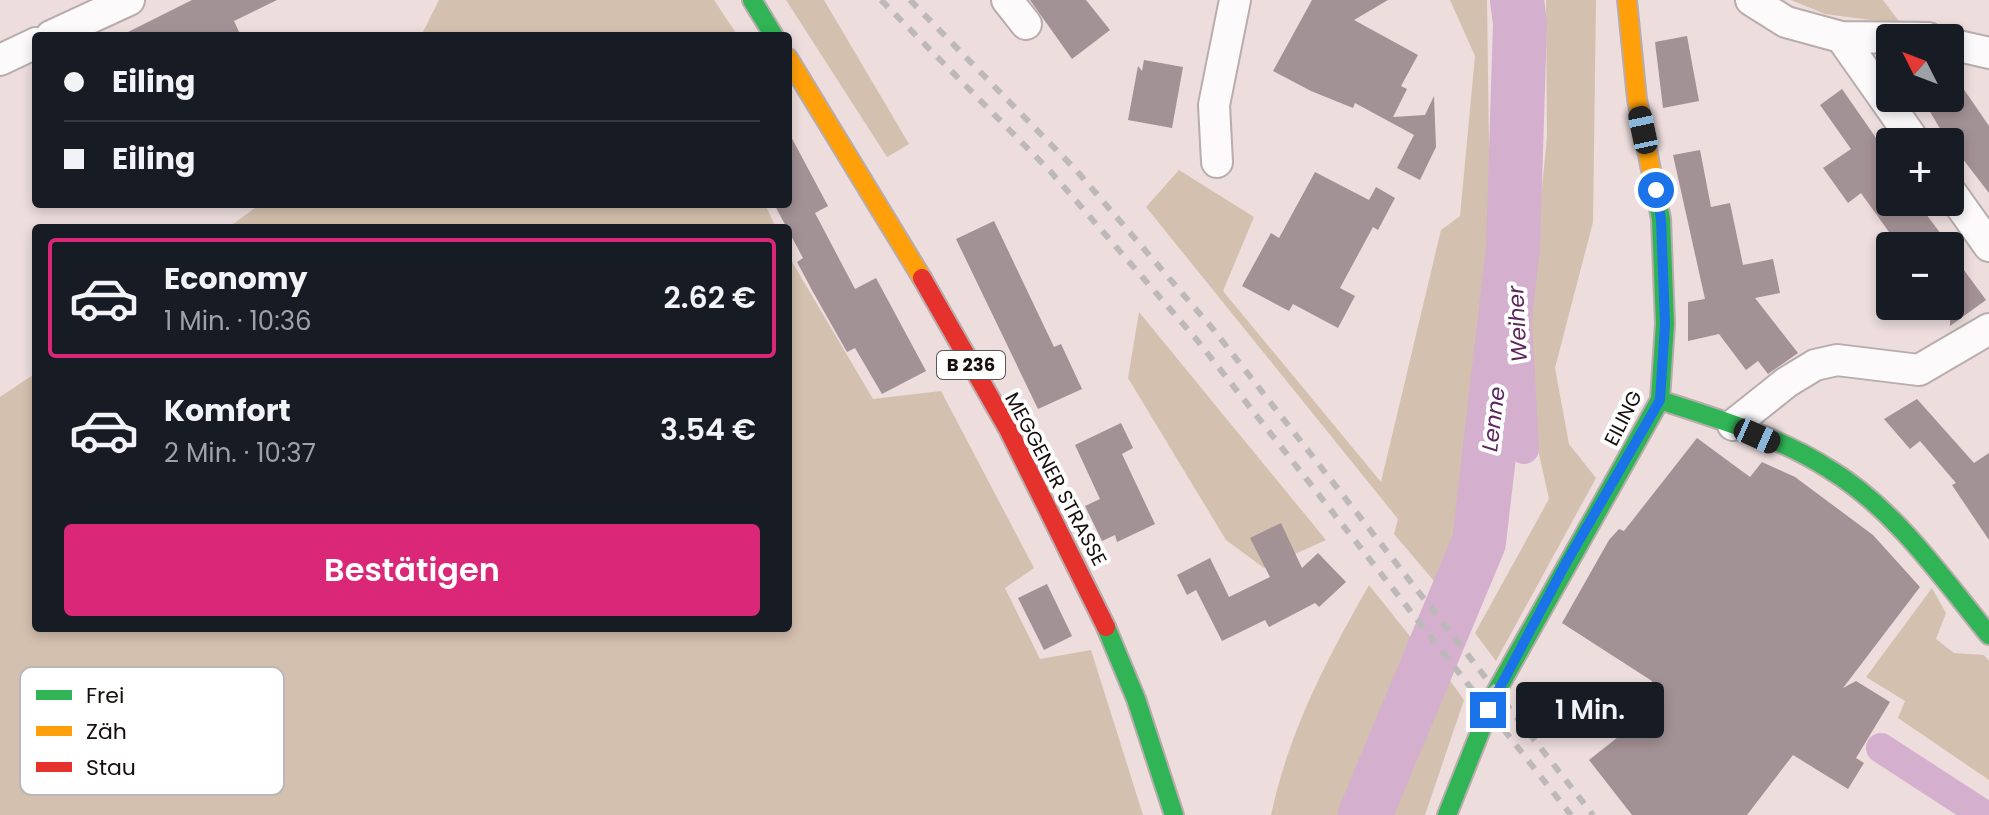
<!DOCTYPE html>
<html lang="de">
<meta charset="utf-8">
<style>
:root{--surface:#171b24;--page:#242831;--text:#f1f3f6;--muted:#9ea1a6;--line:#363941;--accent:#db2777}
body{margin:0;font-family:Poppins,sans-serif;background:var(--page);color:var(--text);height:100vh;display:flex;flex-direction:column;font-size:30px;white-space:nowrap}
*{box-sizing:border-box;margin:0}
p{font-size:26px;color:var(--muted)}
.icon{flex:none;width:44px;height:44px;fill:none;stroke:currentColor;stroke-width:2;stroke-linecap:round;stroke-linejoin:round}
.map{position:relative;flex:1;overflow:hidden}
.side{position:absolute;left:32px;top:224px;width:760px;height:408px;display:flex;flex-direction:column;background:var(--surface);border-radius:8px;box-shadow:0 4px 12px #0003}
.side>*{flex:none}
.banner{position:absolute;left:32px;top:32px;width:760px;height:176px;border-radius:8px;box-shadow:0 4px 12px #0003;display:grid;align-content:center;height:176px;padding:0 32px;background:var(--surface)}
.needle{width:52px;rotate:312deg}
.controls{position:absolute;left:1876px;top:24px;display:grid;gap:16px}
.controls a{display:grid;place-items:center;width:88px;height:88px;border-radius:8px;background:var(--surface);box-shadow:0 4px 12px #0003;font-size:40px}
.end{position:absolute;width:36px;height:36px;margin:-18px;border:10px solid #1a73e8;background:#fff;box-shadow:0 0 0 4px #fff}
.from{border-radius:50%}
.bubble{position:absolute;height:56px;border-radius:8px;background:var(--surface);box-shadow:0 4px 12px #0003;font-size:26px;font-weight:600;line-height:56px;text-align:center}
.car{position:absolute;width:24px;height:48px;margin:-24px -12px;border-radius:10px;box-shadow:0 0 6px 2px #0007;background:linear-gradient(#222 24%,#8ab4d8 0 40%,#222 0 76%,#8ab4d8 0 86%,#222 0)}
.banner b{display:flex;align-items:center;gap:28px;height:76px;font-size:30px}
.banner b+b{border-top:2px solid var(--line)}
.banner i{width:20px;height:20px;background:var(--text)}
ul{padding:14px 0 0;list-style:none}
li{display:flex;align-items:center;gap:24px;height:120px;margin:0 16px 12px;padding:0 16px;border:4px solid transparent;border-radius:8px}
li div{flex:1}
li b{display:block;font-size:30px}
li em{font-style:normal;font-weight:600}
li.on{border-color:var(--accent)}
li>.icon{width:72px;height:72px;stroke-width:1.5}
.cta{display:flex;gap:16px;margin-top:auto;padding:16px 32px}
.cta a{flex:1;height:92px;border-radius:8px;background:var(--accent);color:#fff;font-size:32px;font-weight:600;line-height:92px;text-align:center}
.map>svg:first-child{display:block}
</style>
<div class="map">
<svg width="1989" height="815" viewBox="0 0 1989 815">
<rect width="100%" height="100%" fill="#eddddd"/>
<!-- green -->
<path fill="#d4c0ae" d="M439,0H714L738,36H421Z
M786,0H824L909,144L887,157Z
M1450,0H1487L1490,216L1462,520L1440,588L1394,534L1398,519L1146,207L1179,170L1254,217L1223,291L1381,482L1441,230L1460,216L1475,56Z
M1546,0H1596L1593,222L1555,368L1569,444L1596,478L1496,661L1475,633L1549,499L1529,409V320L1547,137Z
M1791,0H1883L1901,24L1825,14Z
M260,204H765L776,228H228Z
M788,255L873,399L941,391L1034,568L1005,588L1040,659L1091,650L1143,815H0V397L36,373V628H788Z
M1139,312L1326,540L1264,568L1226,540L1128,378Z
M1369,585L1417,645L1352,795L1347,815H1271C1289,731 1327,659 1369,585Z
M1932,588L1946,613L1936,639L1954,653L1984,655L1989,661V780L1898,718L1905,701L1866,677Z
M1446,675L1464,700L1425,815H1392L1400,784Z"/>
<g fill="none" stroke-linecap="round" stroke-linejoin="round">
<!-- canal -->
<path stroke="#d4afce" stroke-width="30" d="M1513,248L1524,449
M1881,748L1984,815"/>
<!-- river -->
<path stroke="#d4afce" stroke-width="54" d="M1365,815L1479,542L1513,248L1520,23L1517,0"/>
</g>
<!-- building -->
<path fill="#a29195" d="M192,0H277L234,21L241,36H120Z
M1030,0H1086L1110,30L1072,59Z
M1312,0H1388L1354,20L1418,55L1401,86L1407,89L1393,117L1425,115L1434,96L1436,147L1420,180L1397,168L1414,135L1355,103L1353,108L1311,91L1273,71Z
M1687,36L1699,101L1663,108L1655,42Z
M1144,60L1183,67L1172,128L1128,120L1138,66L1142,71Z
M1950,69L1989,126V193L1942,132L1922,98H1950Z
M1842,89L1890,158V202H1917L1950,246H1899L1861,193L1848,203L1823,168L1851,149L1820,105Z
M788,131L828,206L815,213L855,289L876,278L926,371L882,394L855,348L847,352L813,292L797,262L803,258L774,204H788Z
M1700,150L1711,207L1730,203L1743,265L1773,259L1780,293L1755,298L1798,353L1768,374L1758,361L1746,370L1719,334L1688,341V302L1705,299L1673,155Z
M1315,172L1369,200L1376,187L1395,198L1378,230L1373,227L1340,288L1355,296L1338,328L1293,304L1289,311L1242,286L1271,233L1279,238Z
M994,221L1054,347L1061,344L1082,389L1038,409L956,239Z
M1950,251L1986,300L1950,326Z
M1917,399L1974,463L1989,453V540L1952,485L1956,483L1920,441L1910,449L1884,419Z
M1121,423L1133,448L1122,454L1155,524L1117,542L1115,535L1102,541L1085,506L1100,499L1075,445Z
M1697,438L1750,477L1762,462L1795,477L1873,535L1920,587L1843,688L1856,681L1890,702L1856,758L1864,763L1848,789L1793,755L1747,815H1632L1589,760L1651,711L1652,681L1562,623L1609,540L1619,529L1624,531Z
M1281,523L1302,568L1318,553L1346,582L1319,607L1315,603L1269,627L1265,620L1222,641L1196,590L1187,595L1177,575L1210,558L1229,597L1270,577L1250,538Z
M1047,584L1072,636L1044,650L1018,598Z"/>
<g fill="none" stroke-linecap="round" stroke-linejoin="round">
<!-- street casing -->
<g stroke="#b8acac" stroke-width="34">
<path id="street" d="M1007,0L1026,24
M1751,0L1786,22L1841,37L1928,38
M51,36L129,0
M1841,37L1915,142
M1950,44L1989,53
M0,60L36,43
M1217,162L1214,105L1235,0
M1950,191L1989,246
M1733,425L1787,382L1815,365L1837,360L1919,370L1989,329"/>
</g>
<!-- fast casing -->
<g stroke="#b8acac" stroke-width="22">
<path id="fast" d="M752,0L774,36
M1660,400C1717,419 1778,436 1829,469C1895,509 1941,576 1989,635
M1106,627L1136,699L1174,815
M1447,815L1496,692L1660,400L1665,324L1661,219L1652,175"/>
</g>
<!-- slow casing -->
<g stroke="#b8acac" stroke-width="22">
<path id="slow" d="M1627,0L1637,99L1652,175
M788,58L922,278"/>
</g>
<!-- jam casing -->
<g stroke="#b8acac" stroke-width="22">
<path id="jam" d="M922,278L1008,429L1106,627"/>
</g>
<!-- street -->
<use href="#street" stroke="#fcfafa" stroke-width="30"/>
<!-- fast -->
<use href="#fast" stroke="#30b455" stroke-width="18"/>
<!-- slow -->
<use href="#slow" stroke="#ff9f0a" stroke-width="18"/>
<!-- jam -->
<use href="#jam" stroke="#e5322d" stroke-width="18"/>
<!-- rail -->
<path stroke="#bdb9b9" stroke-width="6" stroke-dasharray="10 10" stroke-linecap="butt" d="M881,0L1051,172L1197,340L1571,815
M910,0L1076,170L1213,329L1593,815"/>
</g>
<g fill="none" stroke-linecap="round" stroke-linejoin="round">
<!-- route -->
<path stroke="#1a73e8" stroke-width="10" d="M1488,710L1565,565L1660,400L1665,324L1661,219L1656,190"/>
</g>
<g text-anchor="middle" stroke-width="8" stroke-linejoin="round" paint-order="stroke">
<!-- shield labels -->
<rect fill="#fff" stroke="#5d5656" stroke-width="2" x="937" y="351" width="68" height="28" rx="6"/>
<g font-size="18" font-weight="bold" fill="#170e0e">
<text x="971" y="371">B 236</text>
</g>
<!-- street labels -->
<g font-size="20" fill="#170e0e" stroke="#fff">
<text transform="translate(1623 418) rotate(-63)" y="7">EILING</text>
<text transform="translate(1056 479) rotate(62)" y="7">MEGGENER STRASSE</text>
</g>
<!-- water labels -->
<g font-size="22" font-style="italic" fill="#5d265c" stroke="#fff">
<text transform="translate(1517 324) rotate(-93)" y="8">Weiher</text>
<text transform="translate(1493 419) rotate(-83)" y="8">Lenne</text>
</g>
</g>
<!-- legend -->
<rect x="20" y="667" width="264" height="128" rx="12" fill="#fff" stroke="#b9b7b7" stroke-width="2"/>
<rect x="36" y="690" width="36" height="10" fill="#30b455"/>
<rect x="36" y="726" width="36" height="10" fill="#ff9f0a"/>
<rect x="36" y="762" width="36" height="10" fill="#e5322d"/>
<g font-size="22" fill="#170e0e">
<text x="86" y="703">Frei</text>
<text x="86" y="739">Zäh</text>
<text x="86" y="775">Stau</text>
</g>
</svg>
<div class="controls">
<a><svg class="needle" viewBox="-14 -14 28 28"><path d="M0-13l5 13h-10z" fill="#e53935"/><path d="M0 13l5-13h-10z" fill="#9ea1a6"/></svg></a>
<a>+</a>
<a>−</a>
</div>
<i class="end from" style="left:1656px;top:190px"></i>
<i class="end" style="left:1488px;top:710px"></i>
<div class="bubble" style="left:1516px;top:682px;width:148px">1 Min.</div>
<i class="car" style="left:1643px;top:130px;rotate:348deg"></i>
<i class="car" style="left:1757px;top:436px;rotate:114deg"></i>
<div class="banner">
<b><i class="from"></i>Eiling</b>
<b><i></i>Eiling</b>
</div>
<section class="side">
<ul>
<li class="on"><svg class="icon" aria-label="car" viewBox="0 0 24 24"><path d="M5 17H2v-5l4-1 3-4h7l3 4 3 1v5h-3M9 17h6M6 11h13"/><circle cx="7" cy="17" r="2"/><circle cx="17" cy="17" r="2"/></svg><div><b>Economy</b><p>1 Min. · 10:36</p></div><em>2.62 €</em></li>
<li><svg class="icon" aria-label="car" viewBox="0 0 24 24"><path d="M5 17H2v-5l4-1 3-4h7l3 4 3 1v5h-3M9 17h6M6 11h13"/><circle cx="7" cy="17" r="2"/><circle cx="17" cy="17" r="2"/></svg><div><b>Komfort</b><p>2 Min. · 10:37</p></div><em>3.54 €</em></li>
</ul>
<div class="cta"><a>Bestätigen</a></div>
</section>
</div>
